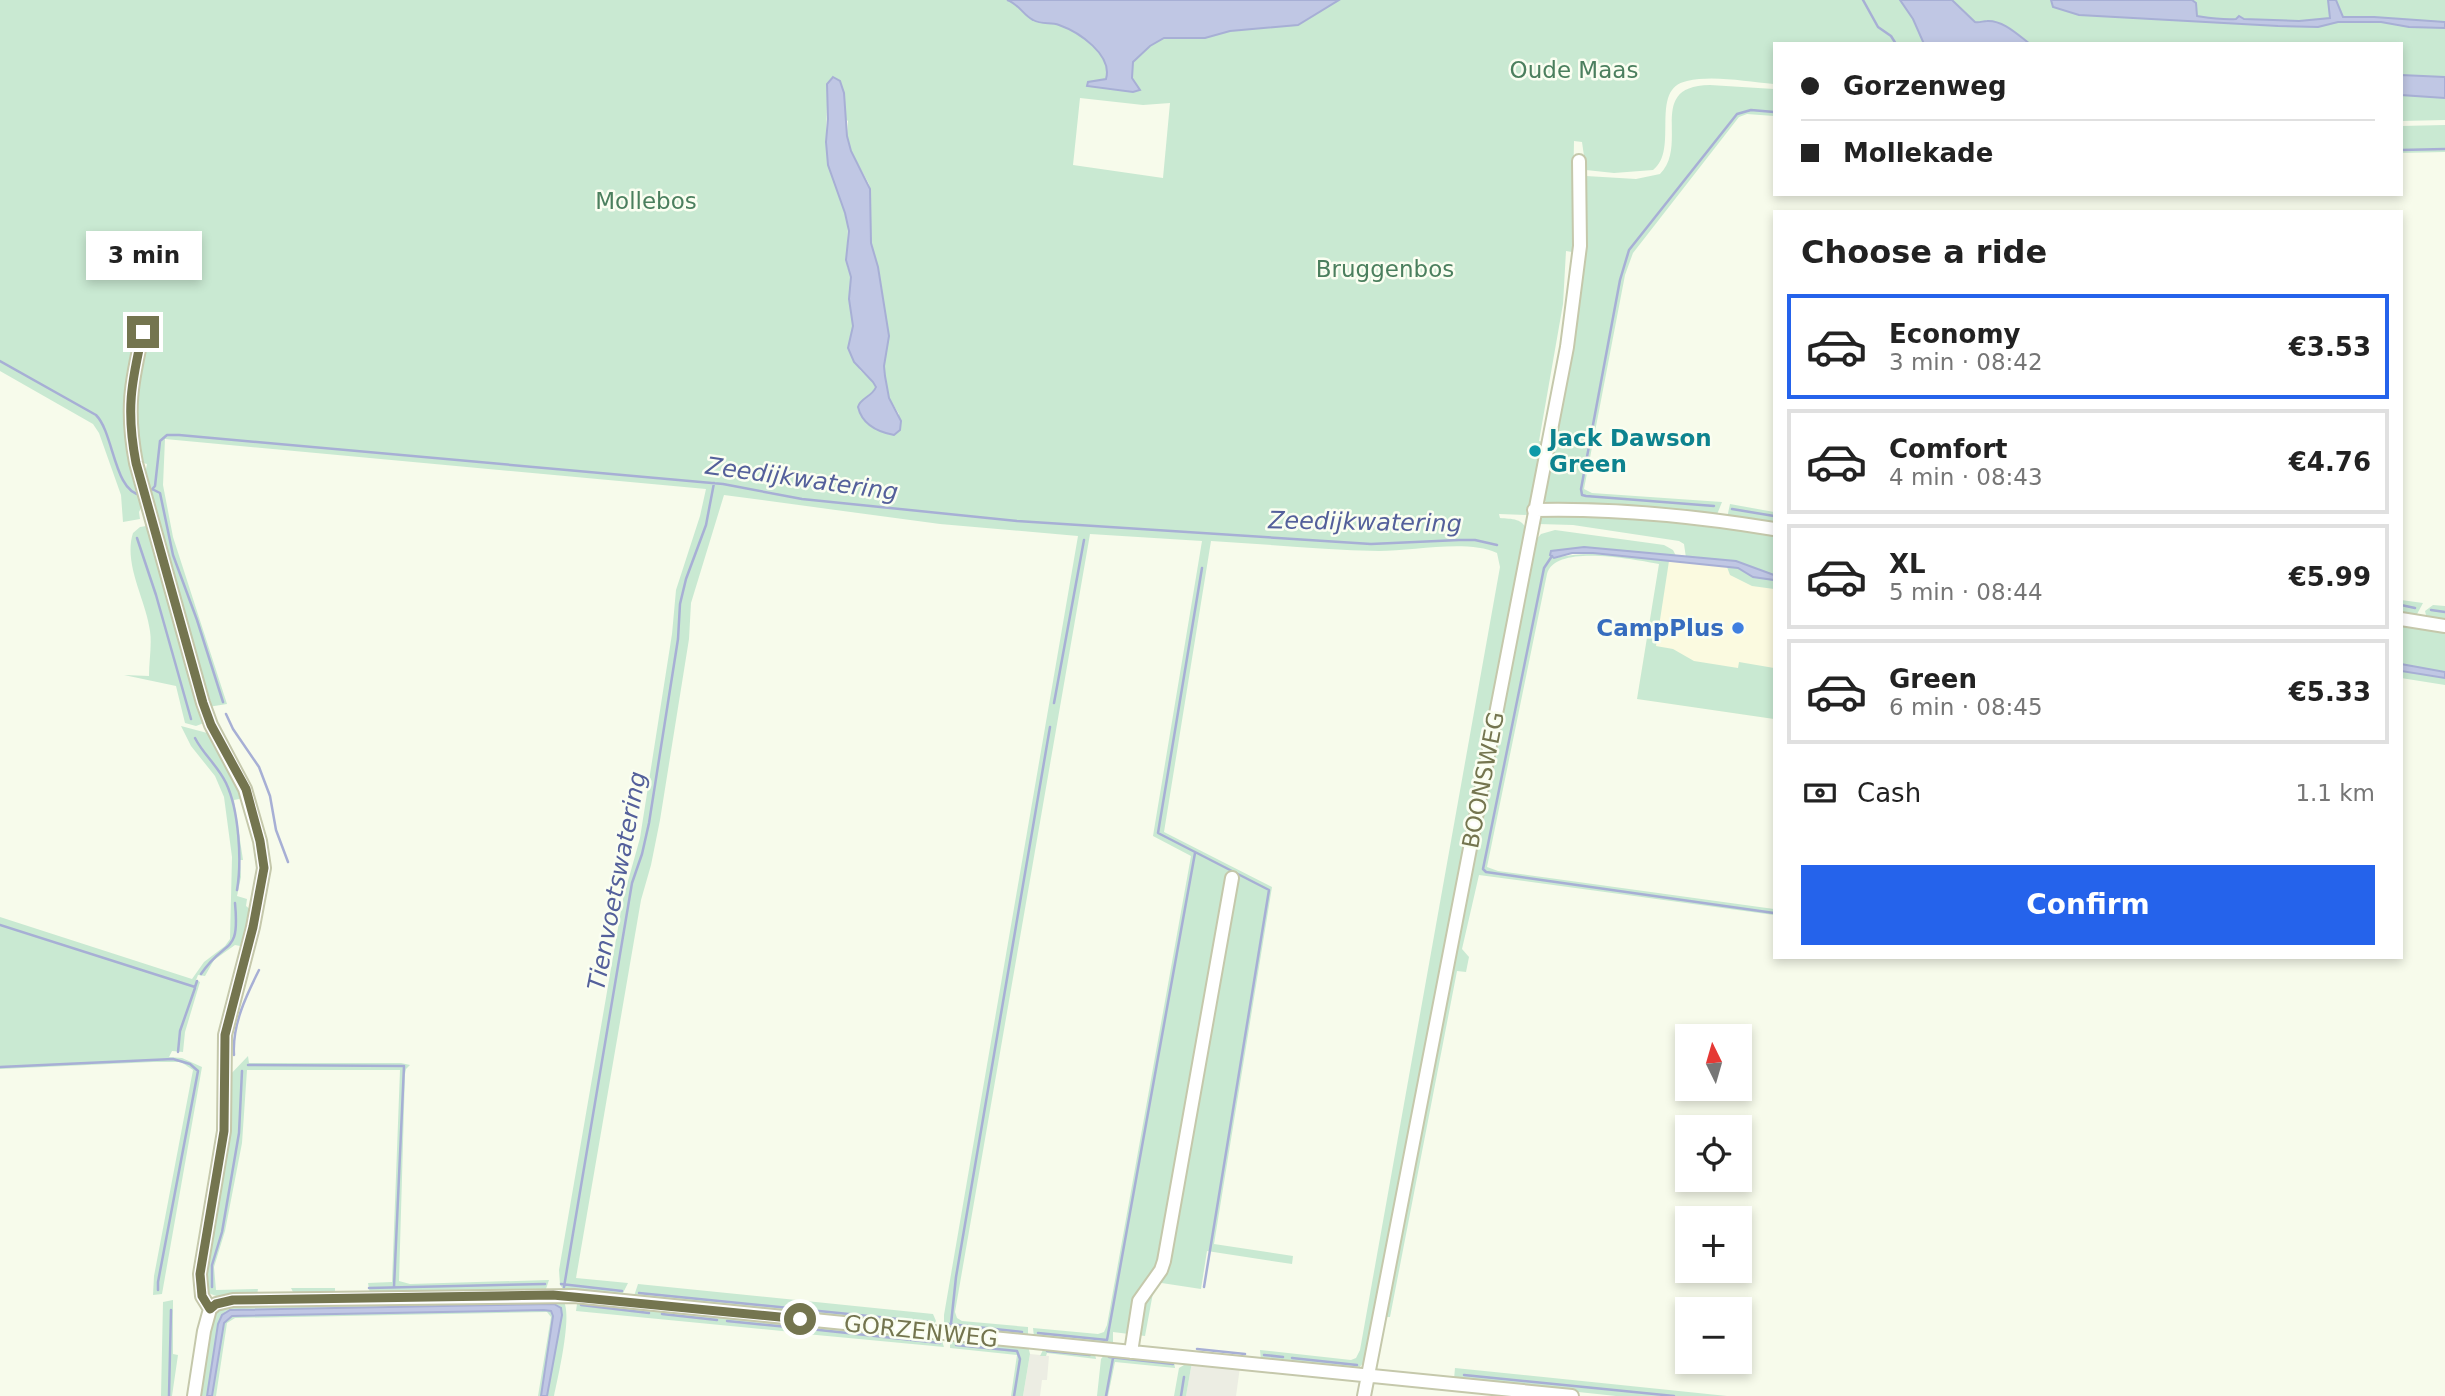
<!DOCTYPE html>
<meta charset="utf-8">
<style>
:root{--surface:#fff;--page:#f6f6f6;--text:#222;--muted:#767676;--line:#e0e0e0;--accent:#2563eb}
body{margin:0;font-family:"DejaVu Sans",sans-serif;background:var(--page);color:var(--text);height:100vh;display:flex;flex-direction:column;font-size:26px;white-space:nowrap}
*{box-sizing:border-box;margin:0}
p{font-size:23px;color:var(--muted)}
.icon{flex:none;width:38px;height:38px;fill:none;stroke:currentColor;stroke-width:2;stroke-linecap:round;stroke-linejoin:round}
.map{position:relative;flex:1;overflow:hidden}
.details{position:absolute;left:1773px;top:210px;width:630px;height:749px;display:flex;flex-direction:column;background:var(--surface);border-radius:0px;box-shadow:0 4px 10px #0003}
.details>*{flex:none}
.guide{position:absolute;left:1773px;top:42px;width:630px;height:154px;border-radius:0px;box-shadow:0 4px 10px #0003;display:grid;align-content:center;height:154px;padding:0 28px;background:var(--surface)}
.needle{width:46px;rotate:355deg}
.buttons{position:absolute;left:1675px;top:1024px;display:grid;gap:14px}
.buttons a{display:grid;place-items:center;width:77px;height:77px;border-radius:0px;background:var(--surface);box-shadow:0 4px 10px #0003;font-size:35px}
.end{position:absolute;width:32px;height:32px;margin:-16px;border:9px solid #74754f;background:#fff;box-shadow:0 0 0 4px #fff}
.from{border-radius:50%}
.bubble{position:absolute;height:49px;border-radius:0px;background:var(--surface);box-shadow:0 4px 10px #0003;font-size:23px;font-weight:600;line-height:49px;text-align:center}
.guide b{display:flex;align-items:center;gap:24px;height:66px;font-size:26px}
.guide b+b{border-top:2px solid var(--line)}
.guide i{width:18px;height:18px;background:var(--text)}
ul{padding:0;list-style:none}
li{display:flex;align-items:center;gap:21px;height:105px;margin:0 14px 10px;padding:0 14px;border:4px solid var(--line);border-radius:0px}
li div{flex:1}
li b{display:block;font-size:26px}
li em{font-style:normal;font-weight:600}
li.selected{border-color:var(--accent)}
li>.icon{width:63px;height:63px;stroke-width:1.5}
h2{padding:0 28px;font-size:32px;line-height:84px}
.pay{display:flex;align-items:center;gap:18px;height:77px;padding:0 28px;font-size:26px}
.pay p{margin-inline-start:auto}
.button{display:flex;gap:14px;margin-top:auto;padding:14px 28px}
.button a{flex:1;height:80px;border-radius:0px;background:var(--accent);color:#fff;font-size:28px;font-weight:600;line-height:80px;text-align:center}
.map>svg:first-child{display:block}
</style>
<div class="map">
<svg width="2445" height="1396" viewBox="0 0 2445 1396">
<rect width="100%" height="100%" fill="#f7fbeb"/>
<!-- commercial -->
<path fill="#fbfae0" d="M1660,560L1738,568L1753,577L1774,580V719L1637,699Z"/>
<!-- industrial -->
<path fill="#ecede3" d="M1030,1354L1049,1356L1047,1380H1042L1040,1396H1023Z
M1192,1362L1240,1367L1236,1396H1186Z"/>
<!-- green -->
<path fill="#c9e9d2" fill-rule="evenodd" d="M0,0H2445V120L2401,121V44H1774V84C1747,82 1714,75 1687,81C1648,89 1680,150 1653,170L1614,173L1586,170L1582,142L1574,141L1572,252L1566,251L1563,304L1539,441L1543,442L1528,515L1499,514L1500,518C1511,519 1525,518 1526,532L1366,1360L1357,1370L1261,1360L1260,1350L1351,1360L1356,1358L1360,1350L1500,567L1497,553C1468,539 1412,551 1379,551C1323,550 1267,544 1211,541L1164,832L1272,887L1214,1244L1293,1256L1292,1264L1207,1251L1201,1289L1155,1282L1145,1336L1113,1332V1346L1034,1337L1033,1328L1098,1334L1104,1332L1107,1325L1191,856L1153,836L1202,541L1090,534L955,1312L957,1318L962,1321L1028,1327V1334L944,1328V1315L1078,536L940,524L724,495L691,603L689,639L660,820L651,865L641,900L576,1278L628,1283L622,1295L565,1291L560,1285L559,1270L623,899L640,838L672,634L676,590L700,516L706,489L165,439L163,485L173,537L227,704L208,707L144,479L147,464L143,463L142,469L127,387L135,466L130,469L138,482L143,504L139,512L140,519L123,522L121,495L99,433L93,424L0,371ZM1080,98L1143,105L1170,103L1163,178L1073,165ZM827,105L848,121L847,136L851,151L869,184L871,194V243L878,267L889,336L884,366L885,376L889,398L899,414L896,433L894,435L873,427L868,398L876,388L873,382L860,370L849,343L853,326L849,299L851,277L847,266L848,223L828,165L826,142Z
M1710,85L1774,89V116L1747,114L1739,117L1633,253L1625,275L1584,489L1592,493L1722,502L1716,517L1549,504L1542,499L1579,301L1585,254L1586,176L1636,179L1660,174C1690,144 1645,86 1710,85Z
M2445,125V152L2401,153V126Z
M1730,504L1774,512V527L1727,518Z
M1593,513L1774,532V575L1736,561L1686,558L1684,544L1679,541L1573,525L1538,524L1539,518L1543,516Z
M146,526L148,527L204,723L196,726L185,723L176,686L124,675L149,676C149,661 152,645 150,631C146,600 123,564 133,533L140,527Z
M1555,530L1664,545L1673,550L1676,556L1584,547L1551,551L1554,558C1593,549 1630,557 1669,561L1656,646L1673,649L1694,661L1738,668L1739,662L1774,668V719L1637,699L1659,564C1636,560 1555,543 1547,574L1487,867L1498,871L1774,909V915L1479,875L1462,949L1469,957L1466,972L1457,971L1390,1317H1384L1535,541L1541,534Z
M1727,567L1738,568L1753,577L1774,580V589L1752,586L1730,575Z
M2401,600L2423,603L2416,616L2401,615Z
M2433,605L2445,606V622L2426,615L2425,611Z
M2401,622L2445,629V672L2401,664Z
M2401,671L2445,678V685L2401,678Z
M181,726L211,734L244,798L234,800L243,860H240L241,877L237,896L247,899L246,906L251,910L245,947L235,945L214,960L205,976L198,975L196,980L200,982L185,1032L183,1052L172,1051L169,1057L182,1058L202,1067L162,1294L153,1295L154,1276L193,1070L181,1062H153L0,1069V917L192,979L204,962L225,946L230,939L232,857L224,797L215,776L191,746Z
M248,1056L249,1063H401L410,1065L406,1069L405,1074L399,1281L410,1284L549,1280L546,1289L370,1294L368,1283L392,1282L400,1070H247L242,1143L225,1231L214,1267L216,1290L258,1289L257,1295L219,1297L208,1293L204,1283L228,1077Z
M638,1284L933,1314L936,1321L932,1327L634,1296Z
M291,1288H335V1293L294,1294Z
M173,1300V1354L178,1355L172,1396H161L163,1302Z
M564,1302C572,1317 558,1377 554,1396H547L562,1311L559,1306L554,1304L238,1309L226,1311L218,1324L207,1396H198L209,1323L215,1314L225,1306Z
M581,1302L651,1308L652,1311H657L659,1309L718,1315L723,1318L726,1315L801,1324L802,1333L576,1311L577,1304Z
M544,1310L551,1311L553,1316L541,1396H538L551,1317L547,1312L235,1318L227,1323L216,1396H212L224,1323L232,1316Z
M809,1325L941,1338L944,1347L806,1334Z
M953,1339L1028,1346L1030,1354L1023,1396H1011L1017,1355L950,1348V1342Z
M1044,1348L1095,1354L1096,1359L1047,1353L1046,1356H1040Z
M1105,1354L1174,1362L1175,1368L1115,1362L1108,1396H1097L1101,1359Z
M1189,1362H1192L1186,1396H1174L1179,1368Z
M1455,1368L1727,1396H1616L1454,1379Z"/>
<!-- water -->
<path fill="#c0c7e4" stroke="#a7afd5" stroke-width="2" d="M1007,0H1339L1298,25L1230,31L1205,38H1164L1150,46L1133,62L1132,78L1140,90L1133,92L1087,86L1088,82L1106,79C1113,55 1079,32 1059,25C1050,22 1042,25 1033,20C1023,15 1019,4 1007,0Z
M1900,0H1952L1975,22C1979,23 1983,21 1987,21C2003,20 2018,35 2030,44H1924L1913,19Z
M2051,0H2192L2196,3L2197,16C2210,18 2221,20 2236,19L2239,16L2244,19L2299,21L2330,18L2328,0H2336L2343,17H2374L2445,22V28L2409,27L2381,22H2338L2318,27L2278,26L2079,15L2053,7Z
M2401,75L2445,77V98L2401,95Z
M833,77L840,81L844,93L847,136L851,151L870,189L871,243L878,267L889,336L884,366L885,376L889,398L901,421L900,430L894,435C878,432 862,424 858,407C860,398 872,397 876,387L873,382L854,362L848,348L853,326L849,299L851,277L846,260L849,231L845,213L828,165L826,142L828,119L827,84Z
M1584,547L1736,561L1774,575V580L1753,577L1738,568L1593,553H1572L1554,558L1550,555L1551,551Z
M2401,664L2445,672V678L2401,671Z
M554,1304L561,1308L562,1315L547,1396H541L553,1316L551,1311L544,1310L232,1316L224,1323L212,1396H207L218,1324L222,1315L230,1310Z"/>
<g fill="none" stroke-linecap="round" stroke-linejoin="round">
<!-- stream -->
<path stroke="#a7afd5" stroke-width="2.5" d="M1863,0L1878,27L1891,36L1896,44
M2401,150L2445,149
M0,361L96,415C114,433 114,492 141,495
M154,490L160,493L173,555L197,620L223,702
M148,494L155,486L160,441L167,435H179L723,484L802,499L1017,521L1371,544L1459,540H1475L1497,545
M1714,506L1586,496L1582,495L1581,489L1620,280L1629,250L1737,114L1751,110L1774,112
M1732,509L1774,516
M137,538L156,595L191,719
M1552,556L1544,568L1483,869L1486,872L1774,913
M1202,568L1158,833L1269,890L1204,1287
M2401,605L2415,608
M2431,610L2445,612
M1054,703L1084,540
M226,714L233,729L259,767L270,796L276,830L288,862
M195,738C203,754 218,766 226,783C239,810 242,861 237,890
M0,925L195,987L197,981
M201,974C226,937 240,957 235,903
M178,1052L180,1031L195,988
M234,1055C232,1025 246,996 259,970
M248,1065L404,1066L394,1287
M0,1067L173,1059L190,1064L198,1071L158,1282V1290
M561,1284L622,1291
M212,1287V1265L222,1232L239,1133L242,1071
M564,1287L632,883L642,854L649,823L678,639L680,604L686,579L706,525L714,483
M369,1288L545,1284
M639,1293L928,1322
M581,1305L649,1313
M662,1314L717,1320
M727,1321L798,1328
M949,1324L1022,1332
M951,1324L956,1277L1050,727
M810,1329L940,1343
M1038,1333L1107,1340L1195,853
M956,1345L1017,1351L1020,1359L1014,1396
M1197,1349L1245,1354
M1047,1351L1090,1355
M1264,1355L1283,1357
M1109,1357L1173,1364
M1292,1358L1357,1365
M1464,1375L1674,1396
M169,1396L171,1310
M1106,1396L1113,1358
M1181,1396L1184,1377"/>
<!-- minor casing -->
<g stroke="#c5c8ab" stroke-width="16">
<path id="minor" d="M143,332C131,383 126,411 136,463L203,703L211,725L245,789L260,841L264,868L253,927L225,1035L224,1131L200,1274L202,1296L210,1309
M1534,510C1615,508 1695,516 1774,529
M2401,619L2445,626
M210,1309L216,1304L233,1300L574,1296L1572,1396
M1131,1352L1139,1301L1161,1270L1164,1261L1232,878
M194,1396L204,1331L210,1309
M1364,1396L1567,347L1580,246L1579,161"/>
</g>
<!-- minor -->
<use href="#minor" stroke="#fff" stroke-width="12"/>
</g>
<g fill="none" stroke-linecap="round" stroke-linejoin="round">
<!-- route -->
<path stroke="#74754f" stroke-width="9" d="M143,332C131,383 126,411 136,463L203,703L211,725L246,789L260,841L264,868L253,927L225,1035L224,1131L200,1274L202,1296L210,1309L216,1304L233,1300L553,1295L800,1319"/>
</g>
<!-- markers -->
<circle fill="#0f9aa8" stroke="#fafef1" stroke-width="2.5" cx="1535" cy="451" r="7"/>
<circle fill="#3f7fe0" stroke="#fafef1" stroke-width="2.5" cx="1738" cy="628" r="7"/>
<g text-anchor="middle" stroke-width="5" stroke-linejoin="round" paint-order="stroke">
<!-- park labels -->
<g font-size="23" fill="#4b7f5e" stroke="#fafef1">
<text x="1574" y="78">Oude Maas</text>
<text x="646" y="209">Mollebos</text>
<text x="1385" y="277">Bruggenbos</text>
</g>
<!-- culture labels -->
<g font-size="23" font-weight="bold" fill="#0d838f" stroke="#fafef1" text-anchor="start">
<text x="1549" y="446">Jack Dawson<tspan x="1549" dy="26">Green</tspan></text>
</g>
<!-- shop labels -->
<g font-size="23" font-weight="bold" fill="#366cbe" stroke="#fafef1" text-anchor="end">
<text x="1724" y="636">CampPlus</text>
</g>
<!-- street labels -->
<g font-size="23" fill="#74754f" stroke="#fafef1">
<text transform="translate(1483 780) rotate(-79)" y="8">BOONSWEG</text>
<text transform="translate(921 1331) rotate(6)" y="8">GORZENWEG</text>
</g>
<!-- water labels -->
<g font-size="24" font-style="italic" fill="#54609b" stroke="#fafef1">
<text transform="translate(802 479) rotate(8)" y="8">Zeedijkwatering</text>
<text transform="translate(1365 522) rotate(1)" y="8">Zeedijkwatering</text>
<text transform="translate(617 881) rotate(-79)" y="8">Tienvoetswatering</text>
</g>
</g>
</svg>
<div class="buttons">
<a><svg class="needle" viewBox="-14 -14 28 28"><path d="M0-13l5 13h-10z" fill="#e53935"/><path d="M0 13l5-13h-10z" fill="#767676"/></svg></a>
<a><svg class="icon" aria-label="locate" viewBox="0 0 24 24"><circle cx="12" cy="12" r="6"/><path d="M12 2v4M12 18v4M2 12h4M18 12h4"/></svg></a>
<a>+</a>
<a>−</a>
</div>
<i class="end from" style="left:800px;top:1319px"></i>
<i class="end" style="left:143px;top:332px"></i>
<div class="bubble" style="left:86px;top:231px;width:116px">3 min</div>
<div class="guide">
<b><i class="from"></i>Gorzenweg</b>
<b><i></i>Mollekade</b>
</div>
<section class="details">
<h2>Choose a ride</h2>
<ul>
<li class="selected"><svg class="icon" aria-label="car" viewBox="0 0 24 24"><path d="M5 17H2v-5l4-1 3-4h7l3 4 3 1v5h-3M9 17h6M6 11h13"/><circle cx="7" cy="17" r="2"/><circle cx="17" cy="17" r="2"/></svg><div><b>Economy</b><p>3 min · 08:42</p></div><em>€3.53</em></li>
<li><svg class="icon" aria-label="car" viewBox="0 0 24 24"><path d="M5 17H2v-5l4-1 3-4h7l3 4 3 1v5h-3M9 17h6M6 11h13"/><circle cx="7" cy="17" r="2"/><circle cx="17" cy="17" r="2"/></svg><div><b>Comfort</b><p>4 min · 08:43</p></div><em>€4.76</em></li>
<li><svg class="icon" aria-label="car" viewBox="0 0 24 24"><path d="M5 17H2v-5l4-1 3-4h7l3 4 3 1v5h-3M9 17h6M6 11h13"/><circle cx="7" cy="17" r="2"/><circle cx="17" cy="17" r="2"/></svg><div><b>XL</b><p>5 min · 08:44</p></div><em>€5.99</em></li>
<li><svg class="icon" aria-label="car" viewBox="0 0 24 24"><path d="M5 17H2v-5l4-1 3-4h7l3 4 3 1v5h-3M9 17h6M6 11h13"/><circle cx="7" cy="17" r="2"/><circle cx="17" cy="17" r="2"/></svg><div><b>Green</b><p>6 min · 08:45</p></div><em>€5.33</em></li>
</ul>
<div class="pay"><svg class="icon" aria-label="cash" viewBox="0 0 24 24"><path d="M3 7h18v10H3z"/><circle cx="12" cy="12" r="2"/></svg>Cash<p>1.1 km</p></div>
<div class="button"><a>Confirm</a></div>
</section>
</div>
